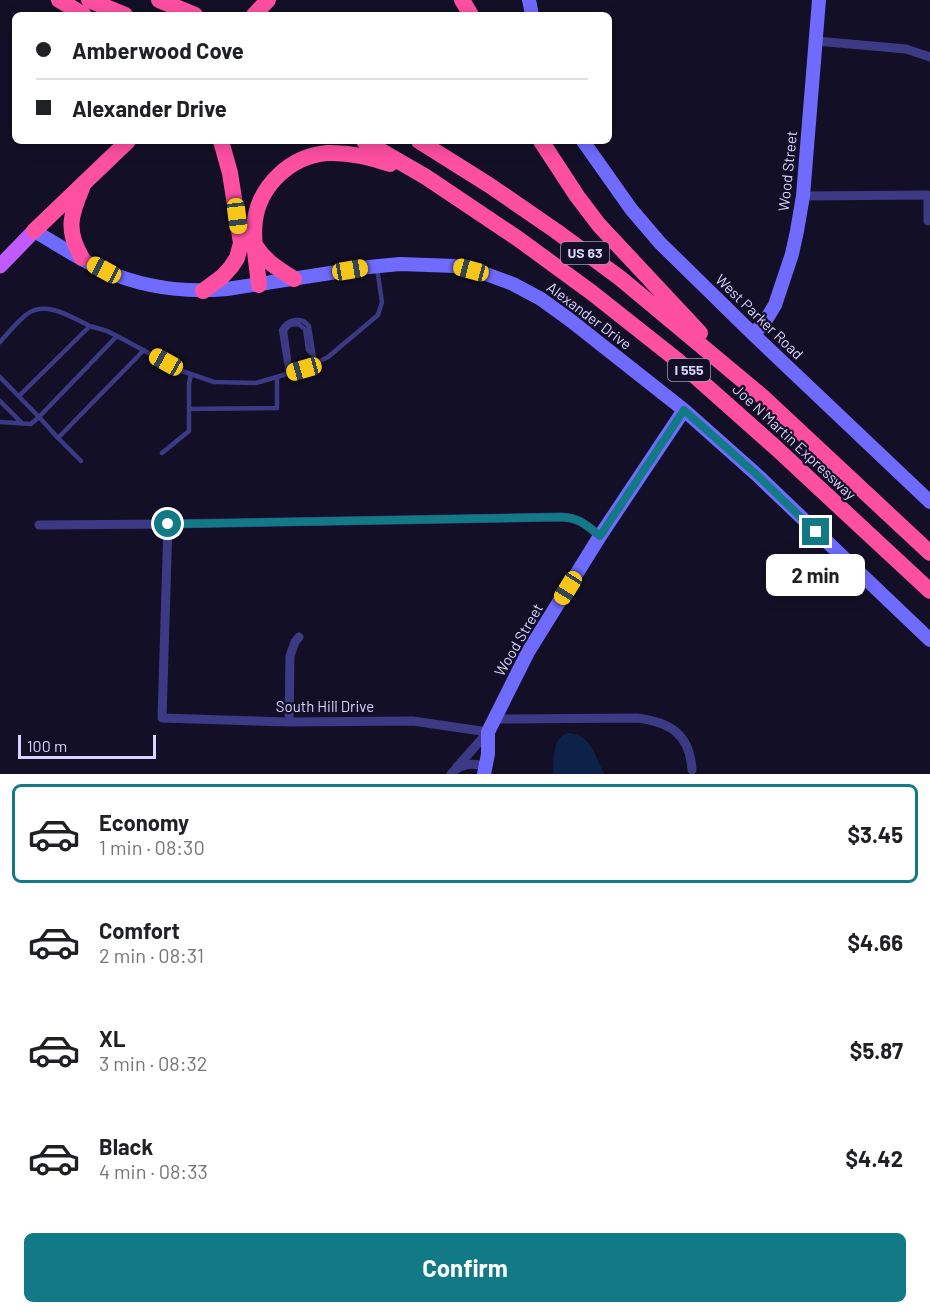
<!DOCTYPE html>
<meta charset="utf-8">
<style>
:root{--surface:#fff;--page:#f6f6f6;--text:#202124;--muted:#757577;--line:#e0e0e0;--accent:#127987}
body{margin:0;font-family:Barlow,sans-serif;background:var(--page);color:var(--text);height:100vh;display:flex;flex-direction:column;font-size:22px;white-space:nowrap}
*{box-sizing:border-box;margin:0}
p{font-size:20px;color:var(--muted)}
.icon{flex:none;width:33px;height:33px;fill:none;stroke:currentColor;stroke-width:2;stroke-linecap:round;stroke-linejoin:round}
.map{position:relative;height:774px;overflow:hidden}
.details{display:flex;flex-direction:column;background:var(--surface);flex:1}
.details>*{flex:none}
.guide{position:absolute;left:12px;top:12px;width:600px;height:132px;border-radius:9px;box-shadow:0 3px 15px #0003;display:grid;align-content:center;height:132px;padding:0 24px;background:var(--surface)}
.scale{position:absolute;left:18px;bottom:15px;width:138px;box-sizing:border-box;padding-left:6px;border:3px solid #d9d4ff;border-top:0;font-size:16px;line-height:21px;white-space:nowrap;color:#d9d4ff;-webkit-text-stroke:4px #130f26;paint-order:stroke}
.end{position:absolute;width:27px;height:27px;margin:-14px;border:8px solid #127987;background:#fff;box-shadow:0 0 0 3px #fff}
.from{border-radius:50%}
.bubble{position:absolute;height:42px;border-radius:9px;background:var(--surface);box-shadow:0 3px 15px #0003;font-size:20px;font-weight:700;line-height:42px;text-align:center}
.car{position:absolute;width:18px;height:36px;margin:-18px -9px;border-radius:8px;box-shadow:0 0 4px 2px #0007;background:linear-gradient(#f5c518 24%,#345 0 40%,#f5c518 0 76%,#345 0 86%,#f5c518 0)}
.guide b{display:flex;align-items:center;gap:21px;height:57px;font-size:22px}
.guide b+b{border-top:2px solid var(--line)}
.guide i{width:15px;height:15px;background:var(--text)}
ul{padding:10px 0 0;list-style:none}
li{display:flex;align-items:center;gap:18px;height:99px;margin:0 12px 9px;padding:0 12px;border:3px solid transparent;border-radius:9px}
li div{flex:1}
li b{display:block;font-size:22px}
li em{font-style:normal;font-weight:700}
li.active{border-color:var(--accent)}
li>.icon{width:54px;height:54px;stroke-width:1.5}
.button{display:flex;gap:12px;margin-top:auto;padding:12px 24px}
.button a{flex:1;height:69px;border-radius:9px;background:var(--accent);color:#fff;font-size:24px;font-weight:700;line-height:69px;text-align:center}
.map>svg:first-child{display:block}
</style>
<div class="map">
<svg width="930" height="774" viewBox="0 0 930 774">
<rect width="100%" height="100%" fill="#130f26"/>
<!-- water -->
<path fill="#0c2248" d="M568,733C592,734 595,757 604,774H553C554,759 552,738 568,733Z"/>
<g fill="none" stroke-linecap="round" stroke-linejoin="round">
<!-- lane -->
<path stroke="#3d3a85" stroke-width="4.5" d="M0,342C8,333 17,322 27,314C46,300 71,317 90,326
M287,366L289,360L285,331C288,325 292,324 298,324L305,329L308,350L312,354
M288,373L281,330C287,319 301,316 309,326L315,364
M191,374L189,384V409L277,408V377
M0,377L39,417L117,336L182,371L214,382L256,383L304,369L328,357L378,315L382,302L377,268
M19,396L90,326L107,331L117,336
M0,401L22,423
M0,422L31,424L39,417L58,438L144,350
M58,438L81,461
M162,453L189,431V409"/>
<!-- street -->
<path stroke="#3d3a85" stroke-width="9" d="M816,41L906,49L930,57
M803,196L928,195V221
M168,524L162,718L289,722L413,721L488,732
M39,525L168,524L561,517C580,518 586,525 600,536
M494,719L637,718C670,722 690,734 692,770
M289,722L290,656L295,642L299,637
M456,768L488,732
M451,774C460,763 472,763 485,766"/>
<!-- secondary -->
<path stroke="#6f6bff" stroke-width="14" d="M529,0L532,15
M583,141L631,209L660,243L753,334L930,502
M34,231C57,244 79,259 103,270C142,287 185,293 227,289L369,267L400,264L455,266L486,274L513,284L541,299L570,320L684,410L756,474L930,640
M753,334L764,323L775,305L792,254L797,231L803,196L819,0
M484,774L488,754V732L528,652L600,536L684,410"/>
<!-- primary -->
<path stroke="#c25bff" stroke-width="15" d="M0,266L34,231"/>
<!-- highway -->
<path stroke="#ff4fa3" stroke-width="16" d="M59,0L84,15
M89,0L125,15
M159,0L195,15
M462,0L471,15
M254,15L268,0
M364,141L426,177L517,238L591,292L677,360L775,447L930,591
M419,141L489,185L556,231L620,278L764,398L930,553
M541,141L577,196L599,225L700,333
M34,231L128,141
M255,245C265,261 278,269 294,279
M82,258C66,231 70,216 82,188
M259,285C257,264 252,241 255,220C260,185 291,156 327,153C349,152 370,157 390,164
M203,291L222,277L231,267L237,258L241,243L230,173L221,141"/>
</g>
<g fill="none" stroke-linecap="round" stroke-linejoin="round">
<!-- route -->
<path stroke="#127987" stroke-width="8" d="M168,524L561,517C580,518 586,525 600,536L684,410L756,474L816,532"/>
</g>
<g text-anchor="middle" stroke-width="4.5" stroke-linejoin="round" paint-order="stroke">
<!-- shield labels -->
<g fill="#130f26" stroke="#9e99be" stroke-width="1.5">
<rect x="561" y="242" width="48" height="22" rx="4.5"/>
<rect x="668" y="359" width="42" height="22" rx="4.5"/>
</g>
<g font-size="14" font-weight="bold" fill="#d9d4ff">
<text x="585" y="258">US 63</text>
<text x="689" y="375">I 555</text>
</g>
<!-- street labels -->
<g font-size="15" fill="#d9d4ff" stroke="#130f26">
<text transform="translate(788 171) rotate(-84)" y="5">Wood Street</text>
<text transform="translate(589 316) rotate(37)" y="5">Alexander Drive</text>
<text transform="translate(759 317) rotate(44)" y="5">West Parker Road</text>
<text transform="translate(794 442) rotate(43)" y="5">Joe N Martin Expressway</text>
<text transform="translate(519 640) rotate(-60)" y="5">Wood Street</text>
<text x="325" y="712">South Hill Drive</text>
</g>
</g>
</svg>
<div class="scale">100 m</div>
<i class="end from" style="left:168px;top:524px"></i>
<i class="end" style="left:816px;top:532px"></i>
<div class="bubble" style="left:766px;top:554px;width:99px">2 min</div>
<i class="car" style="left:237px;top:216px;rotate:173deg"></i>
<i class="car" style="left:104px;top:270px;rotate:298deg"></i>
<i class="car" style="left:350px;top:270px;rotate:80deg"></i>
<i class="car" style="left:471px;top:270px;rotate:285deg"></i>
<i class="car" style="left:166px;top:362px;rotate:299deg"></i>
<i class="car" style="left:304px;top:369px;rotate:254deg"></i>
<i class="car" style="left:568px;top:588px;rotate:212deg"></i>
<div class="guide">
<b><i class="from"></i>Amberwood Cove</b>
<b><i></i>Alexander Drive</b>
</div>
</div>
<section class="details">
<ul>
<li class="active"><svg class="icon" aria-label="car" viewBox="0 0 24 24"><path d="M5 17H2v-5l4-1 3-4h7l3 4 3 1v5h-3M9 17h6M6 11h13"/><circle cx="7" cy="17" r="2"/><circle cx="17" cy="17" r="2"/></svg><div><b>Economy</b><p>1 min · 08:30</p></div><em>$3.45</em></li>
<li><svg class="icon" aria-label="car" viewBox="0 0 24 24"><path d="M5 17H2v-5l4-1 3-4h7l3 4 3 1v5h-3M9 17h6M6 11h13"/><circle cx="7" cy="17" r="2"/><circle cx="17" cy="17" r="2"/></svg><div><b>Comfort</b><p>2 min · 08:31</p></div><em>$4.66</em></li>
<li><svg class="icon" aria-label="car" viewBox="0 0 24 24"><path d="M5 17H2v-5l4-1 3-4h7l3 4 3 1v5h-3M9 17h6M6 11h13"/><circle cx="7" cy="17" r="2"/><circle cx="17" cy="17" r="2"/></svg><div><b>XL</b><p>3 min · 08:32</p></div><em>$5.87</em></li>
<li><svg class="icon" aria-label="car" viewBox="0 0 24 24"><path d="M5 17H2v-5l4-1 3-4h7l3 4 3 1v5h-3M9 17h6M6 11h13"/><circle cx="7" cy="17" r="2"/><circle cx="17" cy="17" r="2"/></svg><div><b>Black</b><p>4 min · 08:33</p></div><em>$4.42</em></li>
</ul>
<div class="button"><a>Confirm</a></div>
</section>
